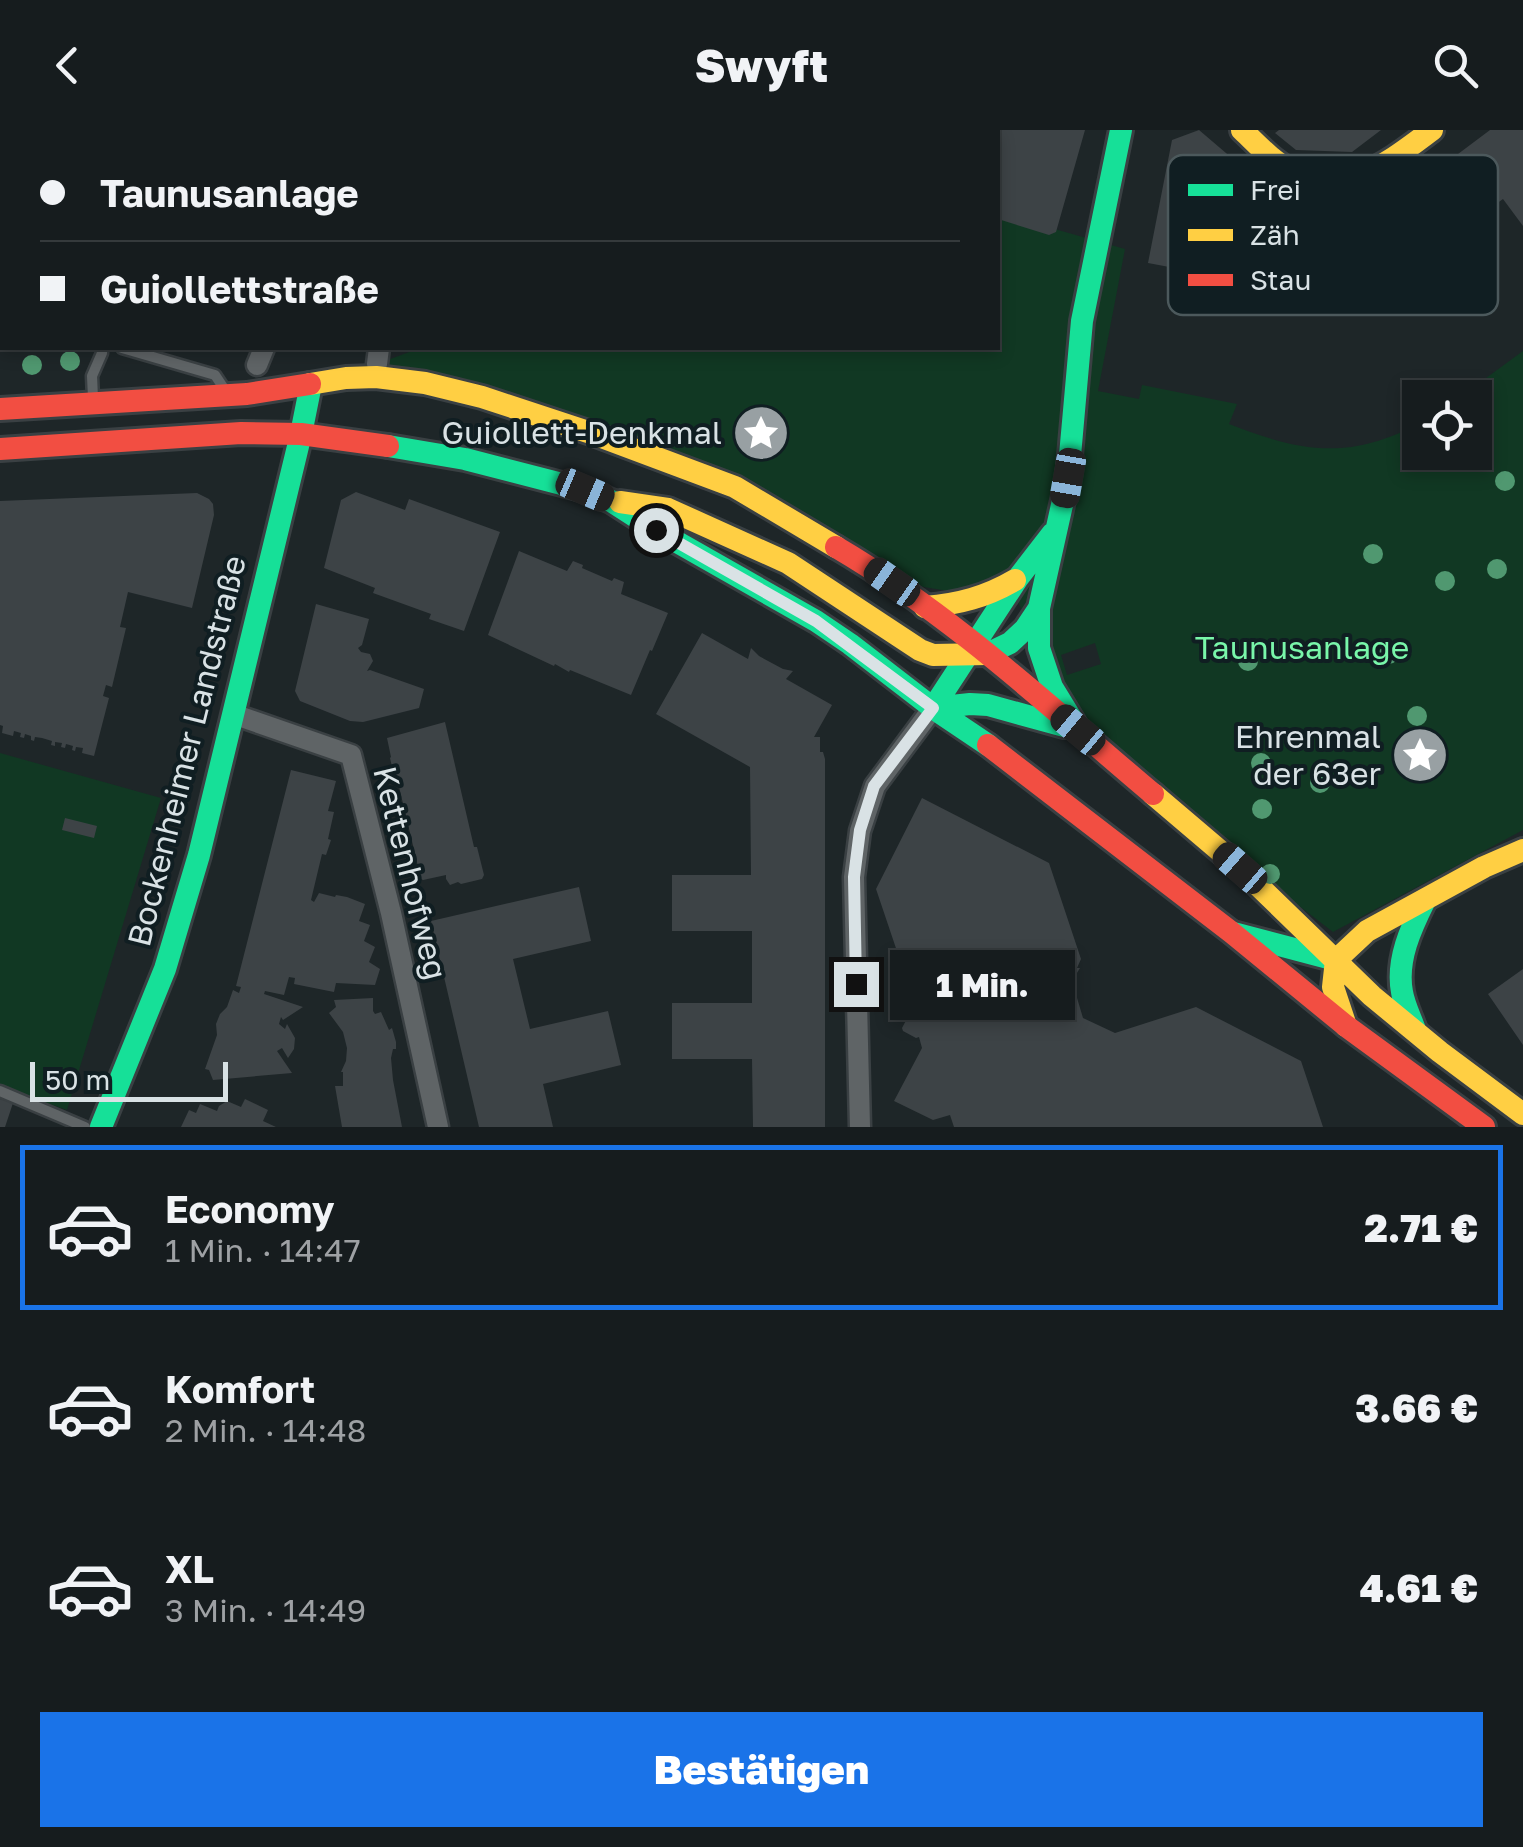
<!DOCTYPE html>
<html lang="de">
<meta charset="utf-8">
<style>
:root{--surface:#161c1e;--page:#1f2527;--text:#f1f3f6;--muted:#9ea1a4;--line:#353a3c;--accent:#1a73e8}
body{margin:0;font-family:"Golos Text",sans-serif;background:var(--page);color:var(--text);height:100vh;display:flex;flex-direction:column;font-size:38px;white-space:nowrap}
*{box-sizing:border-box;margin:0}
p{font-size:32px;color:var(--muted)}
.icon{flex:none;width:55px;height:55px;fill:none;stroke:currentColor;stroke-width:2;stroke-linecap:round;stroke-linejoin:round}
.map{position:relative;height:997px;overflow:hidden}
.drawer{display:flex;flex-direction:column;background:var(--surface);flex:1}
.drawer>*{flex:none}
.hud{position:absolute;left:0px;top:0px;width:1000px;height:220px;box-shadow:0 5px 15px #0003,0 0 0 2px var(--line);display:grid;align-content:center;height:220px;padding:0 40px;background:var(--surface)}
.fabs{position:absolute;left:1402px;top:250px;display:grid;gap:20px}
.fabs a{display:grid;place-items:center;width:90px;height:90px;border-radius:0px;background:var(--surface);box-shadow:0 5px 15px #0003,0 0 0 2px var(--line);font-size:50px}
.scale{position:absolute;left:30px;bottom:25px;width:198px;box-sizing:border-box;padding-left:10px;border:5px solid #d9e2e5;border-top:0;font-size:28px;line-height:35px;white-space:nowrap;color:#d9e2e5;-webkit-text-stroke:8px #101e22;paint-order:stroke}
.end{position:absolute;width:45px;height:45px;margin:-22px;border:12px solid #d9e2e5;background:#111;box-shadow:0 0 0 5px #111}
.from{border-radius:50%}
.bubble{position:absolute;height:70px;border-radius:0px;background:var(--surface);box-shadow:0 5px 15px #0003,0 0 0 2px var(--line);font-size:32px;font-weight:800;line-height:70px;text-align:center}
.car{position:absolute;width:30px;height:60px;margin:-30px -15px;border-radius:12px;box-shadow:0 0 8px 2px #0007;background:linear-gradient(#222 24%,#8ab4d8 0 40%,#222 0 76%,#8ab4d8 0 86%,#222 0)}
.hud b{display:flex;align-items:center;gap:35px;height:95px;font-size:38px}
.hud b+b{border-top:2px solid var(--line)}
.hud i{width:25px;height:25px;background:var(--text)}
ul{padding:18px 0 0;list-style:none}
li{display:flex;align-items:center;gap:30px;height:165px;margin:0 20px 15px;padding:0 20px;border:5px solid transparent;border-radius:0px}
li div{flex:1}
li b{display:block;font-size:38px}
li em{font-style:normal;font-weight:800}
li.on{border-color:var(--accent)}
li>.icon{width:90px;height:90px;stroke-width:1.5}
.action{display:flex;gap:20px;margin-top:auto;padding:20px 40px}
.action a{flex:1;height:115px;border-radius:0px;background:var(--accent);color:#fff;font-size:40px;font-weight:800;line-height:115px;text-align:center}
header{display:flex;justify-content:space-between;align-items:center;height:130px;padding:0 40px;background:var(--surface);font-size:45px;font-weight:800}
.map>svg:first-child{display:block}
</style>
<header><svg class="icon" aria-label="back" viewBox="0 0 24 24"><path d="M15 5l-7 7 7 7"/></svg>Swyft<svg class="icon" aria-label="search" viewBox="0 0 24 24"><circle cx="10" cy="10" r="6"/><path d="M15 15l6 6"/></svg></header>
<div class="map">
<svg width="1523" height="997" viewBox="0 0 1523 997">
<rect width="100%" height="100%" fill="#1e2628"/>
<!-- green -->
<path fill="#113823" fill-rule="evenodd" d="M998,83L1125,119L1098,261L1139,269L1142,255L1237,274L1229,294C1301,322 1349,331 1420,293V322H1475V268L1460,267L1523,221V700L1333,802L1160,669L1078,600L1018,472L892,452L735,357L377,234L420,218H998ZM1095,513L1101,534L1067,545L1061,525Z
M0,623L161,668L67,980L0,957Z"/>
<!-- building -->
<path fill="#3d4346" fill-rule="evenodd" d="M998,0H1085L1056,102L1049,105L998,89Z
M1199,0L1314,98L1293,147L1275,132L1268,141L1265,155L1148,133L1172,10ZM1218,69L1234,83L1233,103L1217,116L1197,110L1189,92L1198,73Z
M1279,0H1381L1352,22L1296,20L1275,3Z
M1490,0H1523V96L1503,69L1443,112L1406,63Z
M356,362L405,380L409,369L500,402L464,501L429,489L431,484L373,463L375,458L324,438L341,370Z
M197,363L209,369L213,374L214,385L192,478L128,462L120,497L126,498L112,557L106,555L103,566L109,568L94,626L82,623L83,618L76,617L75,621L72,620L73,616L66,614L65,618L61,617L62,613L55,612V616L51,615L52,611L42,608L35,607L34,611L31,610V606L25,604L24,608L20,607L21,603L14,601L13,606L2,603L3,596L0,595V371Z
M519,421L567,441L573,431L583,435L582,438L612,451L614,448L624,452L621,464L668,483L652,521L650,520L631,565L570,540L569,542L555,534L554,536L488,505Z
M316,474L369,489L362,515L358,518L361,522L370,524L373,531L367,541L370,540L424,559L419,578L363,592L350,591L300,571L295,561Z
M702,503L748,529L751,518L759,526L783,539L793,541L786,549L832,575L814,607H820V622H823L825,629V997H753L752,929H672V873H752V801H672V745H751L750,637L656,584Z
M445,592L474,717H477L484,745L482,749L461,754L458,752L450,755L446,749V745L423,750L421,749L395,640L393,641L390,628L391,627L387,608Z
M291,640L336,651L328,681L334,682L328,709L331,710L326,725L322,724L311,770L314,772L319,763L335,767L336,765L347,767L365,774L359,791L370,795L364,811L375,817L369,832L380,839L375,855L336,853L334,862L294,854L295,848L289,847L284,865L265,861L264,864L303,877L283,890L281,887L279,894L285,899L287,894L295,908L294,919L288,928L282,918L277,921L292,943L213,950L209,940L205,939L217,905L216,894L220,884L227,877L233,860L239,863L241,857L236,856Z
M922,668L1049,733L1081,829L1077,838H1080L1072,851L1083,888L1115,903L1196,877L1301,931L1323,997H954L950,985L933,990L894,971L922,918L919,907L916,908L903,901L902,898L912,879L915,878L929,887L939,884L948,866L905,845L876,759Z
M65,688L97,696L94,708L62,700Z
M579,757L591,811L513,829L530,899L608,881L621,935L543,954L553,997H479L431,791Z
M1523,839V915L1488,864Z
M373,868V881L375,884L381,882L389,900L392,898L396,912V919H393L391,928L393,950L402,997H342L335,956H343V942H341L346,931L347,918L343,902L329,883L336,877L334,870Z
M0,969L13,973L5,997H0Z
M245,969L268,980L263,991L276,997H181L189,980L196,983L200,974L217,981L219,976L227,971L241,977Z"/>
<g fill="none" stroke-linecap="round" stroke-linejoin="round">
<!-- lane casing -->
<g stroke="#3a4043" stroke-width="15">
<path id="lane" d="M0,209L2,198
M122,218L215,245L225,260
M93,268L92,246L102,223V218
M0,961L85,997"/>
</g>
<!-- street casing -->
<g stroke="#3a4043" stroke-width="25">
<path id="street" d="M334,2V0
M362,2L366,0
M422,2V0
M0,147L2,146
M377,234L379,218
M257,235L264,218
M233,584L351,625L391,783L438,997
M860,997L854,747L860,701L875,656L933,578"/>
</g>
<!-- fast casing -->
<g stroke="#3a4043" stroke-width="28">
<path id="fast" d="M388,316L465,329L585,360L611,371L656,400L816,491L850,514L933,578L988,615
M1039,478V518L1052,557L1074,593
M987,524L1010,513L1025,499L1039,478L1068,348L1082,191L1121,0
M933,578L1018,448L1052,404
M933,578L970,574L988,575L1064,596
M1233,803L1336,830
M1415,900C1411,888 1404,875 1402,862C1396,830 1411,798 1425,770
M101,997L165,839L199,725L301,304L311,254"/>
</g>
<!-- slow casing -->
<g stroke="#3a4043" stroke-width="28">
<path id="slow" d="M1242,0C1257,14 1272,31 1290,40C1345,69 1389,32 1432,0
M310,254L346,248L376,247L425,253L482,267L588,302L735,357L836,417
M620,372L668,379L788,433L920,520L933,525L987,524
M925,477C959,474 986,467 1015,450
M1153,664L1240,738L1372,866L1440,922L1523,984
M1336,830L1367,801L1484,737L1523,720
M1336,830L1333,857L1346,896"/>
</g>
<!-- jam casing -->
<g stroke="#3a4043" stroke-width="28">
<path id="jam" d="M0,279L247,264L310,254
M0,319L241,303L301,304L388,316
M836,417C952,485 1051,578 1153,664
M988,615L1231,802L1346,896L1484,997"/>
</g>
<!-- lane -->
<use href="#lane" stroke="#5f6466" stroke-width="10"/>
<!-- street -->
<use href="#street" stroke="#5f6466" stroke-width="20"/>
<!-- fast -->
<use href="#fast" stroke="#16e098" stroke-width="22"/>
<!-- slow -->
<use href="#slow" stroke="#ffcf43" stroke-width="22"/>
<!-- jam -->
<use href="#jam" stroke="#f24e42" stroke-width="22"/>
</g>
<!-- trees -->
<g fill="#509870">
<circle cx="70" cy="231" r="10"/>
<circle cx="32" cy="235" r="10"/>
<circle cx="1505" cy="351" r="10"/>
<circle cx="1373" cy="424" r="10"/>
<circle cx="1497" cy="439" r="10"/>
<circle cx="1445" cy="451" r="10"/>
<circle cx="1389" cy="524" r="10"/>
<circle cx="1248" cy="531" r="10"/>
<circle cx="1417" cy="586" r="10"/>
<circle cx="1341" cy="609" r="10"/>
<circle cx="1261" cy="633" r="10"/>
<circle cx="1320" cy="653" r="10"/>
<circle cx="1262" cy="679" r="10"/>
<circle cx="1270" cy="744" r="10"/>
</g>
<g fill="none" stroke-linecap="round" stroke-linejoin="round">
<!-- route -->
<path stroke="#d9e2e5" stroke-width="12" d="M656,400L816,491L933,578L874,656L860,700L854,747L856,854"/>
</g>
<!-- icons -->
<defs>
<g id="sight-disc" transform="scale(2.875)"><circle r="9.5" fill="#98a0a3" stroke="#101e22"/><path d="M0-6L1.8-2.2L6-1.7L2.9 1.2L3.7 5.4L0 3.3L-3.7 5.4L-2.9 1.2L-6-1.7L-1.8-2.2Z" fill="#fff"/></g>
</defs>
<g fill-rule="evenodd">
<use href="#sight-disc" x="761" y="303"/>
<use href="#sight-disc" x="1420" y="625"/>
</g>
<g text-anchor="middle" stroke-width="8" stroke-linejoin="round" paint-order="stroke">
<!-- poi labels -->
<g font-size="32" fill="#d9e2e5" stroke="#101e22" text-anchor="end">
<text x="722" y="314">Guiollett-Denkmal</text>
<text x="1381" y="618">Ehrenmal<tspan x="1381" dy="37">der 63er</tspan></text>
</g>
<!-- park labels -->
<g font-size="32" fill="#79f6aa" stroke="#101e22">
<text x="1302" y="529">Taunusanlage</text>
</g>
<!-- street labels -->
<g font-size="32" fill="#d9e2e5" stroke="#101e22">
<text transform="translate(187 621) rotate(-76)" y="11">Bockenheimer Landstraße</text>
<text transform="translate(410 743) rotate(76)" y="11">Kettenhofweg</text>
</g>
</g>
<!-- legend -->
<rect x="1168" y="25" width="330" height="160" rx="15" fill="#101e22" stroke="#4c595c" stroke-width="2.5"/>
<rect x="1188" y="54" width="45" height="12" fill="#16e098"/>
<rect x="1188" y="99" width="45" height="12" fill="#ffcf43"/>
<rect x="1188" y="144" width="45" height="12" fill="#f24e42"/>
<g font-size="28" fill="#d9e2e5">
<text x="1250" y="70">Frei</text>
<text x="1250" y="115">Zäh</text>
<text x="1250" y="160">Stau</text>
</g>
</svg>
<div class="fabs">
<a><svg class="icon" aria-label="locate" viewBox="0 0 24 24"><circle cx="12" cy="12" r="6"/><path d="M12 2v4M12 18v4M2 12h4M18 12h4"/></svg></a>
</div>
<div class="scale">50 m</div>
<i class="end from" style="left:656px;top:400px"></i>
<i class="end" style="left:856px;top:854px"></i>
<div class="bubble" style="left:890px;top:820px;width:185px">1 Min.</div>
<i class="car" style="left:1068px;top:348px;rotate:190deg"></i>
<i class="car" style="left:585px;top:360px;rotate:113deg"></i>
<i class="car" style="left:892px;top:452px;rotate:305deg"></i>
<i class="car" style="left:1078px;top:600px;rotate:310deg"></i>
<i class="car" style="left:1240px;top:738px;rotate:311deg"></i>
<div class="hud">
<b><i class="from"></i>Taunusanlage</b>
<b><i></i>Guiollettstraße</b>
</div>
</div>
<section class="drawer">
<ul>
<li class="on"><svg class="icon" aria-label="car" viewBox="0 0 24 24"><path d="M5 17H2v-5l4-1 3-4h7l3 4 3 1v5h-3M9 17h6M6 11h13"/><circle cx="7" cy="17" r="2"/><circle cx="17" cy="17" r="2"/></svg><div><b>Economy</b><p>1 Min. · 14:47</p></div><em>2.71 €</em></li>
<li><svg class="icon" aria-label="car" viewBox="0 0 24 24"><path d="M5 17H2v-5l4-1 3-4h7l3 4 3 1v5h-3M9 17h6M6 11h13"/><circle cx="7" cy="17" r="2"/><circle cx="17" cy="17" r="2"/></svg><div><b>Komfort</b><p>2 Min. · 14:48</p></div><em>3.66 €</em></li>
<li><svg class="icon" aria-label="car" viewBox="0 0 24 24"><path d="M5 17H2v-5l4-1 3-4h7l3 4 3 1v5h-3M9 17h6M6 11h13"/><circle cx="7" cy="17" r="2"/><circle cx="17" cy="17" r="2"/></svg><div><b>XL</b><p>3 Min. · 14:49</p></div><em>4.61 €</em></li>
</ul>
<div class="action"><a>Bestätigen</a></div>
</section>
